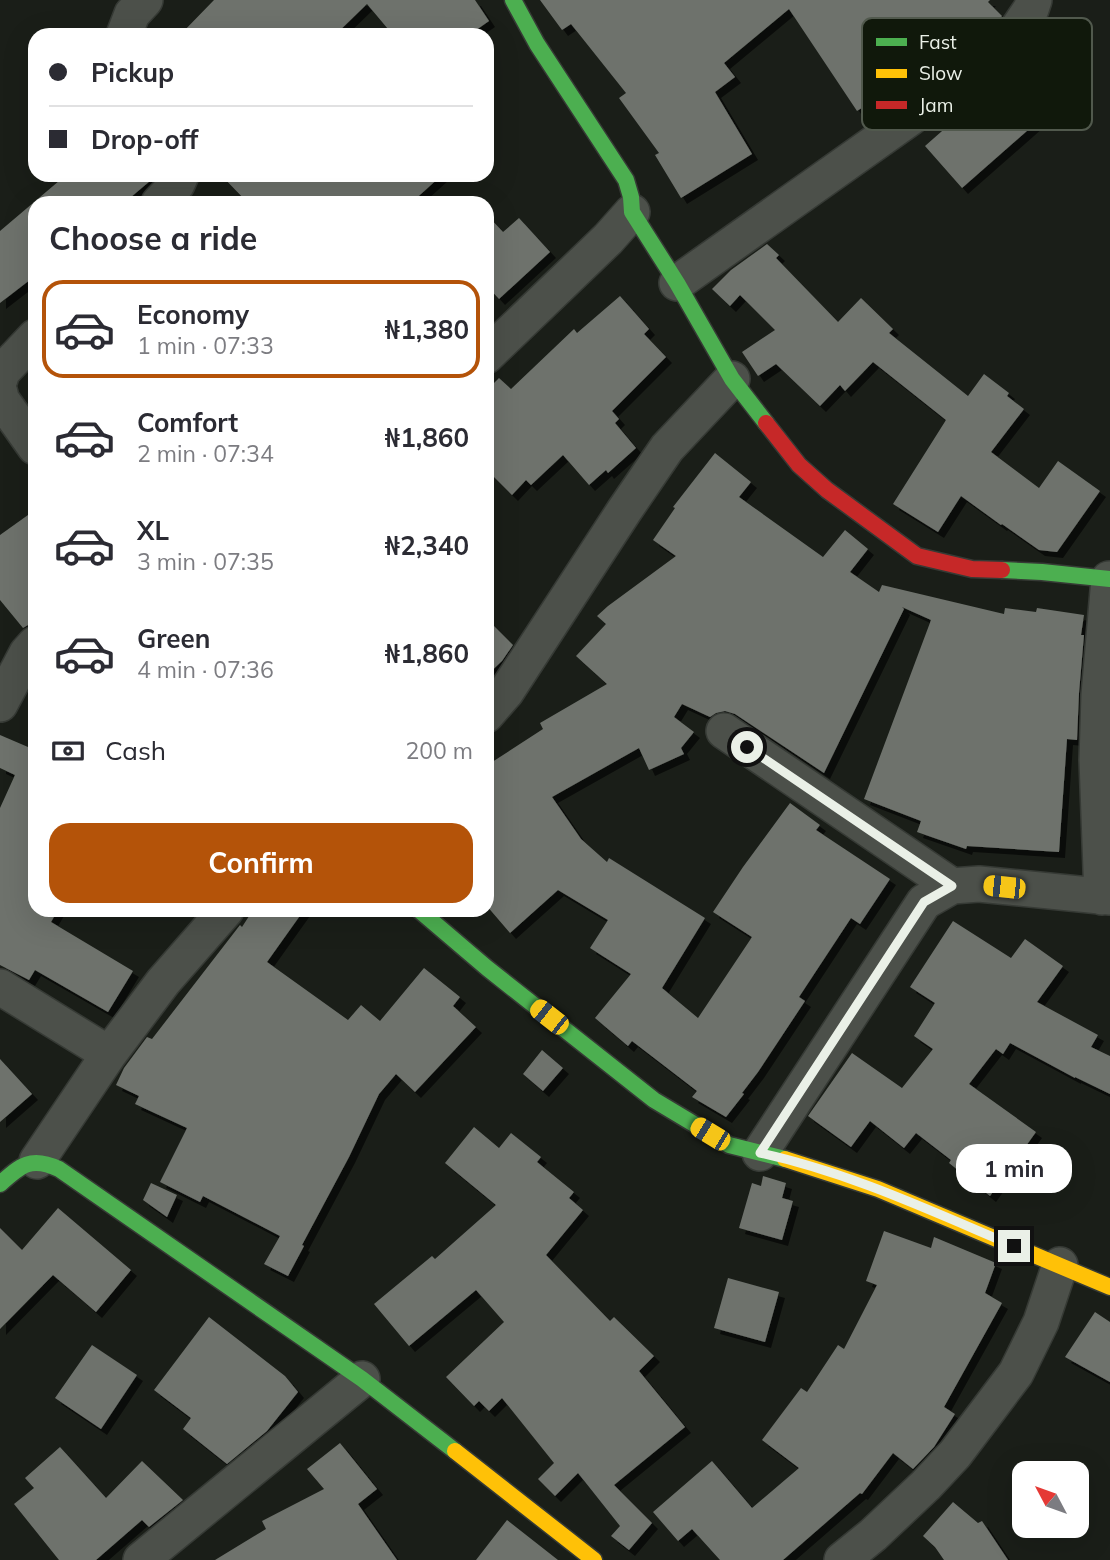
<!DOCTYPE html>
<meta charset="utf-8">
<style>
:root{--surface:#fff;--page:#f2f2f3;--text:#2b2b33;--muted:#7c7c81;--line:#e1e1e2;--accent:#b45309}
body{margin:0;font-family:Mulish,sans-serif;background:var(--page);color:var(--text);height:100vh;display:flex;flex-direction:column;font-size:26px;white-space:nowrap}
*{box-sizing:border-box;margin:0}
p{font-size:23px;color:var(--muted)}
.icon{flex:none;width:38px;height:38px;fill:none;stroke:currentColor;stroke-width:2;stroke-linecap:round;stroke-linejoin:round}
.map{position:relative;flex:1;overflow:hidden}
.panel{position:absolute;left:28px;top:196px;width:466px;height:721px;display:flex;flex-direction:column;background:var(--surface);border-radius:21px;box-shadow:0 7px 28px #0002}
.panel>*{flex:none}
.hud{position:absolute;left:28px;top:28px;width:466px;height:154px;border-radius:21px;box-shadow:0 7px 28px #0002;display:grid;align-content:center;height:154px;padding:0 21px;background:var(--surface)}
.needle{width:46px;rotate:311deg}
.buttons{position:absolute;left:1012px;top:1461px;display:grid;gap:14px}
.buttons a{display:grid;place-items:center;width:77px;height:77px;border-radius:14px;background:var(--surface);box-shadow:0 7px 28px #0002;font-size:35px}
.end{position:absolute;width:32px;height:32px;margin:-16px;border:9px solid #eaf0e7;background:#111;box-shadow:0 0 0 4px #111}
.from{border-radius:50%}
.bubble{position:absolute;height:49px;border-radius:21px;background:var(--surface);box-shadow:0 7px 28px #0002;font-size:23px;font-weight:700;line-height:49px;text-align:center}
.car{position:absolute;width:21px;height:42px;margin:-21px -10px;border-radius:9px;box-shadow:0 0 5px 2px #0007;background:linear-gradient(#f5c518 24%,#345 0 40%,#f5c518 0 76%,#345 0 86%,#f5c518 0)}
.hud b{display:flex;align-items:center;gap:24px;height:66px;font-size:26px}
.hud b+b{border-top:2px solid var(--line)}
.hud i{width:18px;height:18px;background:var(--text)}
ul{padding:0;list-style:none}
li{display:flex;align-items:center;gap:21px;height:98px;margin:0 14px 10px;padding:0 7px;border:4px solid transparent;border-radius:21px}
li div{flex:1}
li b{display:block;font-size:26px}
li em{font-style:normal;font-weight:700}
li.on{border-color:var(--accent)}
li>.icon{width:63px;height:63px;stroke-width:1.5}
h2{padding:0 21px;font-size:32px;line-height:84px}
.pay{display:flex;align-items:center;gap:18px;height:77px;padding:0 21px;font-size:26px}
.pay p{margin-inline-start:auto}
.button{display:flex;gap:14px;margin-top:auto;padding:14px 21px}
.button a{flex:1;height:80px;border-radius:21px;background:var(--accent);color:#fff;font-size:28px;font-weight:700;line-height:80px;text-align:center}
.map>svg:first-child{display:block}
</style>
<div class="map">
<svg width="1110" height="1560" viewBox="0 0 1110 1560">
<defs>
<filter id="shadow"><feDropShadow dx="6" dy="6" stdDeviation="0" flood-color="#0009"/></filter>
</defs>
<rect width="100%" height="100%" fill="#1a1e18"/>
<!-- building -->
<path fill="#6e726c" filter="url(#shadow)" d="M214,0H475L489,21L469,35H393L367,4L335,35H180Z
M540,0H990L988,2L1002,16L984,36L966,19L894,74L900,83L857,111L789,9L724,63L735,77L715,92L752,154L681,198L655,155L659,153L619,98L626,93L571,24L562,30Z
M1008,73L1045,115L962,188L925,146Z
M66,175H157L124,203H35V276L0,303V231Z
M221,175H442L411,203H248Z
M486,214L503,232L519,218L550,252L499,299L486,285Z
M767,244L779,255L776,258L838,322L861,298L893,329L889,333L968,396L984,374L1009,393L1007,396L1024,409L991,452L1039,488L1058,461L1100,491L1057,552L1039,550L1002,524L1001,525L961,496L938,532L893,504L946,420L873,362L845,391L840,385L820,406L776,364L758,376L742,352L775,330L740,295L730,306L712,289L731,270Z
M620,296L649,329L644,334L666,357L612,411L619,419L615,423L636,448L608,473L606,470L589,485L563,455L531,485L526,480L512,495L486,469V391L499,378L511,389L574,329L577,333Z
M715,453L751,482L739,497L823,557L845,530L868,549L850,572L879,592L882,585L1004,614L1005,608L1036,612L1037,608L1084,615L1081,635H1084L1079,693L1077,740L1067,739L1059,852L967,846L966,849L917,832L921,821L864,799L931,620L902,607L904,609L824,773L735,714L725,711L716,713L710,717L682,704L674,717L694,732L681,748L684,754L649,770L639,748L552,797L581,839L607,862L609,858L705,918L662,988L698,1018L752,937L713,912L743,867L790,803L820,825L816,830L890,879L860,924L851,918L799,997L805,1001L758,1072L742,1093L744,1094L726,1117L692,1097L697,1091L632,1041L628,1046L595,1018L631,974L590,948L608,920L558,890L510,933L486,905V766L543,729L540,723L607,684L576,656L606,624L597,616L608,606L676,556L653,540L675,508L673,507Z
M35,510V624L28,625L23,628L0,600V535Z
M486,618L513,645L502,661L486,676Z
M35,732V910H58L51,922L133,971L108,1012L35,970L29,980L0,965V808L15,775L0,768V735L28,747Z
M253,910H304L267,962L348,1020L361,1005L380,1021L424,968L460,997L453,1006L476,1027L415,1092L396,1074L379,1094L349,1157L302,1245L304,1246L288,1276L264,1264L280,1236L203,1196L200,1202L160,1182L187,1128L135,1104L139,1096L116,1085L124,1068L147,1037L152,1039L240,925L242,927Z
M953,921L1011,958L1025,939L1063,966L1037,1002L1098,1035L1091,1047L1110,1056V1094L1075,1077V1078L1010,1043L1003,1054L996,1049L969,1084L1036,1132L990,1196L949,1163L951,1160L916,1133L904,1148L870,1121L851,1147L808,1116L852,1053L902,1088L933,1049L914,1036L935,1003L910,987Z
M542,1050L563,1068L543,1091L523,1074Z
M0,1059L32,1094L0,1122Z
M474,1127L499,1148L511,1133L541,1157L537,1162L574,1192L569,1198L583,1210L546,1255L610,1321L614,1317L654,1356L639,1371L685,1427L614,1485L652,1523L629,1550L611,1536L620,1526L578,1473L555,1496L538,1479L554,1463L502,1398L489,1411L479,1401L474,1406L446,1377L504,1322L476,1290L409,1346L374,1304L432,1256L435,1259L496,1205L445,1163Z
M763,1176L786,1183L782,1198L793,1201L782,1240L739,1228L752,1183L761,1186Z
M151,1183L177,1195L167,1217L143,1200Z
M58,1208L131,1270L96,1312L53,1275L0,1329V1228L22,1250Z
M884,1231L931,1248L934,1237L996,1263L985,1293L1002,1303L944,1407L955,1414L934,1447L913,1469L893,1453L862,1494L860,1493L783,1560H720L692,1529L678,1541L653,1512L712,1461L752,1508L799,1468L762,1440L801,1388L807,1392L838,1345L844,1349L877,1285L866,1281Z
M728,1278L779,1292L765,1342L714,1328Z
M1095,1312L1110,1322V1382L1065,1357Z
M209,1317L285,1376L298,1392L267,1431L227,1464L183,1429L191,1418L154,1390Z
M92,1345L137,1375L101,1429L55,1398Z
M340,1443L377,1489L358,1504L397,1560H215L266,1529L262,1521L324,1489L307,1469Z
M60,1447L106,1498L142,1461L183,1500L149,1527L142,1520L96,1560H59L14,1504L34,1488L25,1478Z
M953,1502L978,1523L982,1521L1008,1560H944L935,1547L923,1536Z
M507,1520L558,1560H476Z"/>
<g fill="none" stroke-linecap="round" stroke-linejoin="round">
<!-- street casing -->
<g stroke="#363a35" stroke-width="38">
<path id="street" d="M124,35L132,14L145,0
M159,203L177,184L181,175
M677,283L910,118L1008,43L1031,9L1034,0
M486,356L608,239L632,212
M0,379L2,372L35,337
M0,393L1,399L35,447
M0,704L27,653L35,644
M486,715L506,692L624,511L667,448L732,379
M724,731L952,886
M1102,897L1097,760L1099,695L1109,579
M0,987L109,1054
M760,1153L924,902L952,886L979,884L1110,897
M37,1161L109,1054L163,982L226,910
M141,1560L362,1379
M842,1560L873,1535L926,1485L955,1454L1016,1373L1041,1322L1060,1265"/>
</g>
<!-- fast casing -->
<g stroke="#363a35" stroke-width="19">
<path id="fast" d="M513,0L537,44L626,180L631,197L632,212L677,283L732,379L766,423
M1002,570L1042,572L1110,579
M419,910L487,968L654,1100L729,1145L785,1159
M0,1184C21,1165 31,1156 59,1169L362,1379L455,1451"/>
</g>
<!-- slow casing -->
<g stroke="#363a35" stroke-width="19">
<path id="slow" d="M785,1159L878,1189L1110,1287
M455,1451L594,1560"/>
</g>
<!-- jam casing -->
<g stroke="#363a35" stroke-width="19">
<path id="jam" d="M766,423L799,465L827,490L917,556L972,569L1002,570"/>
</g>
<!-- street -->
<use href="#street" stroke="#4c504a" stroke-width="35"/>
<!-- fast -->
<use href="#fast" stroke="#4caf50" stroke-width="16"/>
<!-- slow -->
<use href="#slow" stroke="#ffc107" stroke-width="16"/>
<!-- jam -->
<use href="#jam" stroke="#c62828" stroke-width="16"/>
</g>
<g fill="none" stroke-linecap="round" stroke-linejoin="round">
<!-- route -->
<path stroke="#eaf0e7" stroke-width="9" d="M747,747L952,886L924,902L760,1153C848,1172 931,1211 1014,1246"/>
</g>
<!-- legend -->
<rect x="862" y="18" width="230" height="112" rx="10" fill="#10180b" stroke="#51594d" stroke-width="2"/>
<rect x="876" y="38" width="31" height="8" fill="#4caf50"/>
<rect x="876" y="69" width="31" height="9" fill="#ffc107"/>
<rect x="876" y="101" width="31" height="8" fill="#c62828"/>
<g font-size="19" fill="#eaf0e7">
<text x="919" y="49">Fast</text>
<text x="919" y="80">Slow</text>
<text x="919" y="112">Jam</text>
</g>
</svg>
<div class="buttons">
<a><svg class="needle" viewBox="-14 -14 28 28"><path d="M0-13l5 13h-10z" fill="#e53935"/><path d="M0 13l5-13h-10z" fill="#7c7c81"/></svg></a>
</div>
<i class="end from" style="left:747px;top:747px"></i>
<i class="end" style="left:1014px;top:1246px"></i>
<div class="bubble" style="left:956px;top:1144px;width:116px">1 min</div>
<i class="car" style="left:1004px;top:887px;rotate:276deg"></i>
<i class="car" style="left:549px;top:1017px;rotate:308deg"></i>
<i class="car" style="left:710px;top:1134px;rotate:301deg"></i>
<div class="hud">
<b><i class="from"></i>Pickup</b>
<b><i></i>Drop-off</b>
</div>
<section class="panel">
<h2>Choose a ride</h2>
<ul>
<li class="on"><svg class="icon" aria-label="car" viewBox="0 0 24 24"><path d="M5 17H2v-5l4-1 3-4h7l3 4 3 1v5h-3M9 17h6M6 11h13"/><circle cx="7" cy="17" r="2"/><circle cx="17" cy="17" r="2"/></svg><div><b>Economy</b><p>1 min · 07:33</p></div><em>₦1,380</em></li>
<li><svg class="icon" aria-label="car" viewBox="0 0 24 24"><path d="M5 17H2v-5l4-1 3-4h7l3 4 3 1v5h-3M9 17h6M6 11h13"/><circle cx="7" cy="17" r="2"/><circle cx="17" cy="17" r="2"/></svg><div><b>Comfort</b><p>2 min · 07:34</p></div><em>₦1,860</em></li>
<li><svg class="icon" aria-label="car" viewBox="0 0 24 24"><path d="M5 17H2v-5l4-1 3-4h7l3 4 3 1v5h-3M9 17h6M6 11h13"/><circle cx="7" cy="17" r="2"/><circle cx="17" cy="17" r="2"/></svg><div><b>XL</b><p>3 min · 07:35</p></div><em>₦2,340</em></li>
<li><svg class="icon" aria-label="car" viewBox="0 0 24 24"><path d="M5 17H2v-5l4-1 3-4h7l3 4 3 1v5h-3M9 17h6M6 11h13"/><circle cx="7" cy="17" r="2"/><circle cx="17" cy="17" r="2"/></svg><div><b>Green</b><p>4 min · 07:36</p></div><em>₦1,860</em></li>
</ul>
<div class="pay"><svg class="icon" aria-label="cash" viewBox="0 0 24 24"><path d="M3 7h18v10H3z"/><circle cx="12" cy="12" r="2"/></svg>Cash<p>200 m</p></div>
<div class="button"><a>Confirm</a></div>
</section>
</div>
